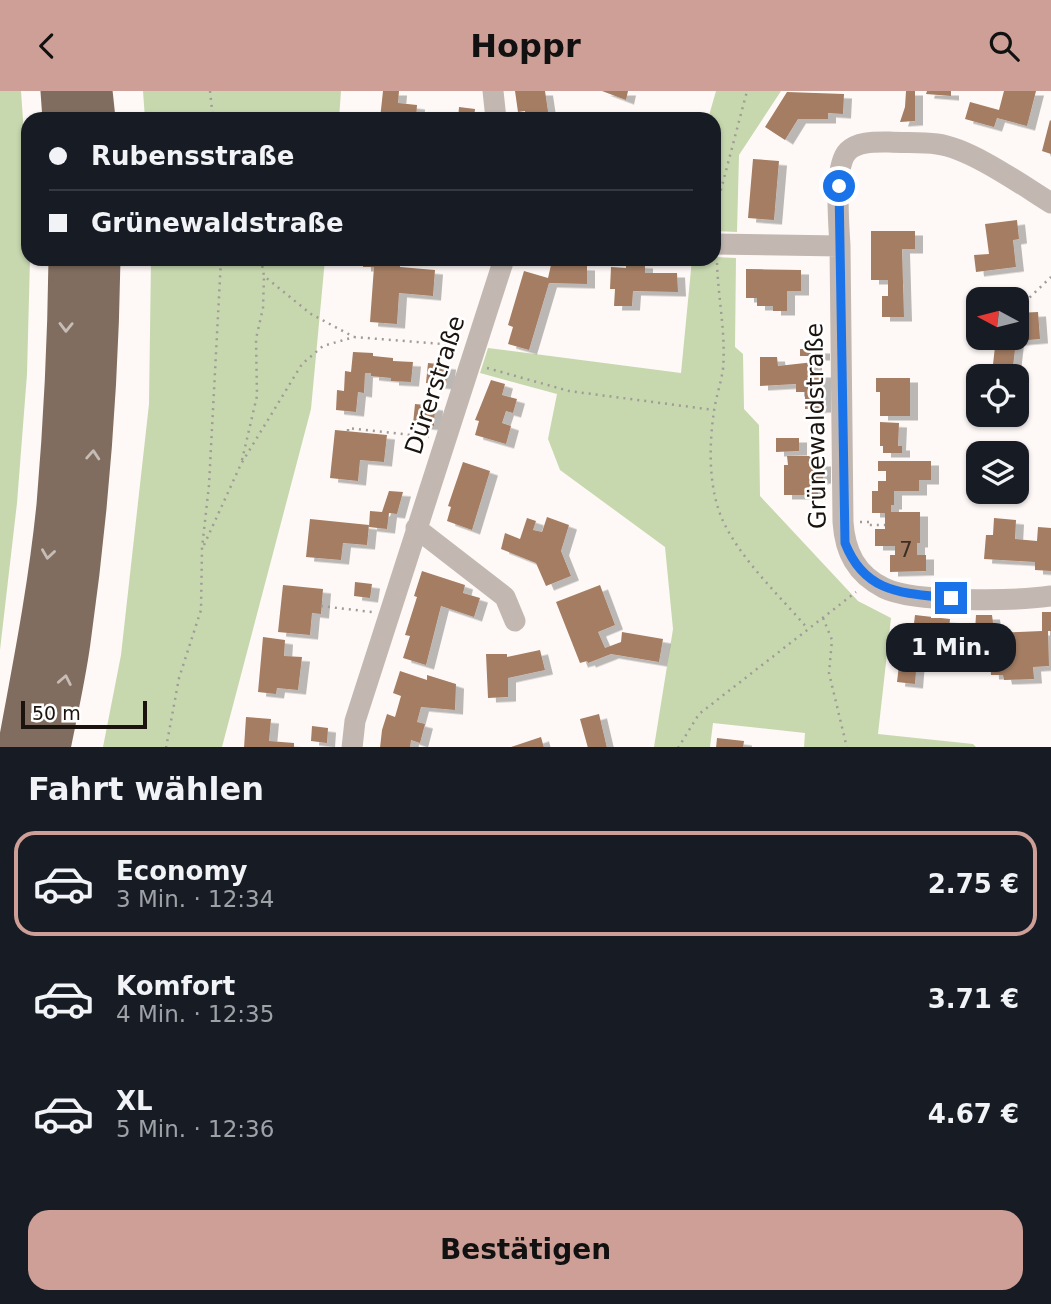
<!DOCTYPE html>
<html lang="de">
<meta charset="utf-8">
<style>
:root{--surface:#171b24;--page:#242831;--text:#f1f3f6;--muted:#9ea1a6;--line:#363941;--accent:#cd9f96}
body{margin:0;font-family:"DejaVu Sans",sans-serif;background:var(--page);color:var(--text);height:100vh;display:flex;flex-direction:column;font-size:26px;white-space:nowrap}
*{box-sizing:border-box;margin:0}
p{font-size:23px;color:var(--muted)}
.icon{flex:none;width:38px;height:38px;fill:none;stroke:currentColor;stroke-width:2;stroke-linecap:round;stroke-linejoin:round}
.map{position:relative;height:656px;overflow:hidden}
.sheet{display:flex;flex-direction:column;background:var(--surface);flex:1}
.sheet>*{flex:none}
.banner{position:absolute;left:21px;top:21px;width:700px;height:154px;border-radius:21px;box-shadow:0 2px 5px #0004;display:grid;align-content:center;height:154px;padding:0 28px;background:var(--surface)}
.needle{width:46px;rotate:277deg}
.buttons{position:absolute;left:966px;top:196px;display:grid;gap:14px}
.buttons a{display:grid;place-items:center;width:63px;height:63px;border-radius:14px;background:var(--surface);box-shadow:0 2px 5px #0004;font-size:35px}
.scale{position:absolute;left:21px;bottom:18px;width:126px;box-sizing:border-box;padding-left:7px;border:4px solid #1b130e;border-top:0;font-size:19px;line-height:24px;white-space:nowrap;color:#1b130e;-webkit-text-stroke:5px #fff;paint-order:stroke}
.end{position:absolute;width:32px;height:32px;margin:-16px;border:9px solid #1a73e8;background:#fff;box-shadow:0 0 0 4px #fff}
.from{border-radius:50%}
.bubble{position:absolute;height:49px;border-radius:21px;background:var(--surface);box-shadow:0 2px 5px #0004;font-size:23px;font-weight:600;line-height:49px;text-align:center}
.banner b{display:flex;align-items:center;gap:24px;height:66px;font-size:26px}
.banner b+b{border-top:2px solid var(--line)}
.banner i{width:18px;height:18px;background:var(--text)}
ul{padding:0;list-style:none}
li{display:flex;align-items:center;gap:21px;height:105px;margin:0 14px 10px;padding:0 14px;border:4px solid transparent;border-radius:21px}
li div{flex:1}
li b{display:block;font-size:26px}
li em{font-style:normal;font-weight:600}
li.selected{border-color:var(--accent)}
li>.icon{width:63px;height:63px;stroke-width:1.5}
h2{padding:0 28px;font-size:32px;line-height:84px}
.action{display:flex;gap:14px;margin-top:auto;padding:14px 28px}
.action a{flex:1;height:80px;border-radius:21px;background:var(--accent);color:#111;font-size:28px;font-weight:600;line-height:80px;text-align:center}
header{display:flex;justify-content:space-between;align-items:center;height:91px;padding:0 28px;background:var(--accent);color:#111;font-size:32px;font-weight:600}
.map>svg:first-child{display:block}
</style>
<header><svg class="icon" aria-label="back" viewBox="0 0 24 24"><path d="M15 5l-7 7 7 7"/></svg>Hoppr<svg class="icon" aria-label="search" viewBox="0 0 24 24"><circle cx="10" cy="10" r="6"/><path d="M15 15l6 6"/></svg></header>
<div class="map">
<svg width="1051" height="657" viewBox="0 0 1051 657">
<defs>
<filter id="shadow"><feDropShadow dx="8" dy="4.5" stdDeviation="0" flood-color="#0004"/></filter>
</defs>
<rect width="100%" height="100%" fill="#fef9f6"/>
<!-- green -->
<path fill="#c7d8af" d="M0,0H21L28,101L30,168L27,283L17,412L0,559Z
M143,0H341L339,28H145Z
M716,0H781L739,64L737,141L714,140V28H708Z
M714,166L736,167L735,256L743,263L744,318L759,334L760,405L858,510L891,527L878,643L973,653L976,656H804L805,642L713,632L710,656H654L673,538L665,456L560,379L548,348L557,303L480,282L488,257L681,282L692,168H714Z
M151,168H325L311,318L222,656H103L121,564L149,313Z"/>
<!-- building -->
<path fill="#a47d63" filter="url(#shadow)" d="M383,0H399L398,12L417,14L416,28H380Z
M515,0H545L549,27L526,28L525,20L518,21Z
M602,0H628L626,9Z
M906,0H915V30L900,31L905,16Z
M927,0H951V5L926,3Z
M1004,0H1036L1027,35L997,27L994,36L965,28L970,11L999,19Z
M787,1L844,3L843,23L828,22V28H798L785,49L765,36Z
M459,16L475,18L474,28H458Z
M1050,29L1051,30V63L1042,60Z
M753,68L779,70L774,129L748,127Z
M1017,129L1019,148L1013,149L1016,176L976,181L974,164L989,163L985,133Z
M871,140H915V158H902L904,226H882V205H888V189H871Z
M363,168H384L385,173L400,174V176L435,179L433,205L399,202L397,233L370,231L374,176H363Z
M626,172L645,173V182H677L678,201L633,200L632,215H614L615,198H610L611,176L626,177Z
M551,174L587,175V193L549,192L529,259L508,253L513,236L508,234L524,180L548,187Z
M746,178L801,179V200H787V220H773V215H757V207H746Z
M1038,221L1040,248L1016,250L1012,284L992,282L996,247H1017V222Z
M800,258H822V265H800Z
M353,261L373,262V265L393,267V270L413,271L411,291L391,290V287L371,285V282H365L364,302L358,301L356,321L336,319L337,299L344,300L345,280L351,281Z
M760,266H777L778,275L814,271V282H823V317L805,318V301H796V293L760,295Z
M428,272L448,274L446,294L426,292Z
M876,287H910V325H880V301H876Z
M491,289L505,293L502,304L517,308L513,322L506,320L502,332L511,335L506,353L475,344L479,330L475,329Z
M415,313L435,315L434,335L413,333Z
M880,331L899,332L898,355H902V362H883V355H880Z
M335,339L387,344L384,371L360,369L358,390L330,387Z
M776,347H799V360L776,361Z
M787,365H818V371H823V388L818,389V404H784V374H788Z
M878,370H931V389H919V400H894V414H891V421H920V452H917V464H926V480L890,481V464H895V455H875V438H885V422H872V400H878V390H886V380H878Z
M463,371L490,380L472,439L447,430L451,416L448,415Z
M389,400L403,401L397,423L389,422L387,438L369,436L370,420L382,421Z
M547,426L569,434L561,460L571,485L546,495L536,472L501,458L505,442L520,448L527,427L536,430L533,439L542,441Z
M994,427L1016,429L1015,448L1037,450L1038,436L1051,437V480L1035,479V471L984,468L986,444H993Z
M310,428L369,434L367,454L343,452L341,469L306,466Z
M422,480L465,494L463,502L480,507L474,526L441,515L426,574L403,567L410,545L405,544L417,506L414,505Z
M355,491L372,493L370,507L354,505Z
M283,494L323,498L321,523L312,522L310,544L278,541Z
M600,494L615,534L598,541L605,557L621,551L622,541L663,548L659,571L611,563L588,572L587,570L580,572L556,511Z
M1042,521H1051V540H1048L1049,575L1033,576L1034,588L1004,589L1003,584H991L989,548L998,547V542L1042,540Z
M915,524L950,528L948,549L927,547L925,569L917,568L915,593L897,591L900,566H895L897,548L912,549Z
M976,524H992L994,539L975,540Z
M263,546L285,549L284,565L302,566L298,599L277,597L276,603L258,601Z
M540,559L545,579L508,587V606L488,607L486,563H507V566Z
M400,580L427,589V584L456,593L455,619L421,616L417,631L425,633L420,652L411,649L410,657H380L382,639L387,623L395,626L401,605L393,602Z
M599,623L607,657H588L580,628Z
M246,626L271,628L269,650L294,652V657H244Z
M312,635L328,637L327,652L311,650Z
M541,646L544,657H511V656Z
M717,647L744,650L743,657H716Z"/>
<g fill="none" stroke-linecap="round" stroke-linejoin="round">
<!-- path -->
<path stroke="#a19b97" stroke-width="2.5" stroke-dasharray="2 5" stroke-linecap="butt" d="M210,0L213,28
M716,134L718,110L747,0
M261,168L264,185L311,223L354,246
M717,172C718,206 726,243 723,278C721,292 716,306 714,320C709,354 708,397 723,430C742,470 779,504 808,538
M1017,212L1028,208L1051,186
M487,277L569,300L714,319
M348,340V337L429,346
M242,369L257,305L256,248L263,217L264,185
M860,431H869L868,434H885
M204,454L241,373L302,273L323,255L354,246L455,254
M321,515L372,521
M823,527L832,549L829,582L847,657
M166,657L179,587L201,519L202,457L209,394L221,168
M678,657L699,623L856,501"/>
<!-- minor -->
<path stroke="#c2b8b1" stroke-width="21" d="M493,0L496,28
M714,153L840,155C839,134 833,75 848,60C858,50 876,51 889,51C905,52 921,51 937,53C970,57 1022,94 1051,112
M840,155L843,431C845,461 856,483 884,497C914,512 1016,510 1051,505
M416,437L505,506L515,530
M352,657L355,630L504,168"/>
<!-- motorway -->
<path stroke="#816d5f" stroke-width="37" d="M59,0L61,28
M94,0L97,28
M16,657C31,576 47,495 55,414C62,332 66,250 67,168
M52,657C59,622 67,587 72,551C90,424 100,296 102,168"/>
</g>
<!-- one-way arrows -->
<defs><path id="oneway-chevron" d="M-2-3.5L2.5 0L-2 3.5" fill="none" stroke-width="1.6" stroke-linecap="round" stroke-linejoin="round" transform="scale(1.75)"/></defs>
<g stroke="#c6bdb7">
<use href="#oneway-chevron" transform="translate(66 236) rotate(91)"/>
<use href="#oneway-chevron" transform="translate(93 364) rotate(-86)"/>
<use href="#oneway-chevron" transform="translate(48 463) rotate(98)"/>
<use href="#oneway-chevron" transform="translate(65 589) rotate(-79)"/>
</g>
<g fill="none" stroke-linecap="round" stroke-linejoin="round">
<!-- route -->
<path stroke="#1a73e8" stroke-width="9" d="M839,95L845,452C865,503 903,502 951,507"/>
</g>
<g text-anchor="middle" stroke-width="5" stroke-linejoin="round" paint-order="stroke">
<!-- number labels -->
<g font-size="21" fill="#3d2e23">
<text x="906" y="466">7</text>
</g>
<!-- street labels -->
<g font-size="24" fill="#1b130e" stroke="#fff">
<text transform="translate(435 294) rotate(-72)" y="8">Dürerstraße</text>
<text transform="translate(816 335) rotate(-91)" y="8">Grünewaldstraße</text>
</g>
</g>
</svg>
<div class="buttons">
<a><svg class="needle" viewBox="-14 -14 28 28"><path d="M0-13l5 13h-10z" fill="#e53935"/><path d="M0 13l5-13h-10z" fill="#9ea1a6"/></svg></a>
<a><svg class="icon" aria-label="locate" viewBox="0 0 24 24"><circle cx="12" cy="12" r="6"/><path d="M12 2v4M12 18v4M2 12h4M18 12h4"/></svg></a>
<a><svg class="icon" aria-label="layers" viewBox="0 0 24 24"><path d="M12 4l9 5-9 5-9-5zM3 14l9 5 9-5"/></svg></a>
</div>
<div class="scale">50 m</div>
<i class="end from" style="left:839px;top:95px"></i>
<i class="end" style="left:951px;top:507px"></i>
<div class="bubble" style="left:886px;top:532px;width:130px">1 Min.</div>
<div class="banner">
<b><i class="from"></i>Rubensstraße</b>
<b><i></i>Grünewaldstraße</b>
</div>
</div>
<section class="sheet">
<h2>Fahrt wählen</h2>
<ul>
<li class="selected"><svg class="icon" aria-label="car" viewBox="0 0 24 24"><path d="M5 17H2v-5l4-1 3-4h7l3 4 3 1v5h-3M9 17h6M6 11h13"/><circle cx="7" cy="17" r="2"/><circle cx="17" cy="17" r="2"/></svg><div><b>Economy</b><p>3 Min. · 12:34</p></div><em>2.75 €</em></li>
<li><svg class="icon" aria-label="car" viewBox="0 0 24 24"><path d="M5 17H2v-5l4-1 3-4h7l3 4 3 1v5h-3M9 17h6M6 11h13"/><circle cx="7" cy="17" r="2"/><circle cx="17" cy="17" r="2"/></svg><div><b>Komfort</b><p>4 Min. · 12:35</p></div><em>3.71 €</em></li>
<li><svg class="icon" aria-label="car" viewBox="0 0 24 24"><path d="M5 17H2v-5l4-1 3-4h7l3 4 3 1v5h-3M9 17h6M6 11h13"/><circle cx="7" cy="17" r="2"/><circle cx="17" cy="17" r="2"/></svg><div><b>XL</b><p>5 Min. · 12:36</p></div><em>4.67 €</em></li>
</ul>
<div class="action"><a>Bestätigen</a></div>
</section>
